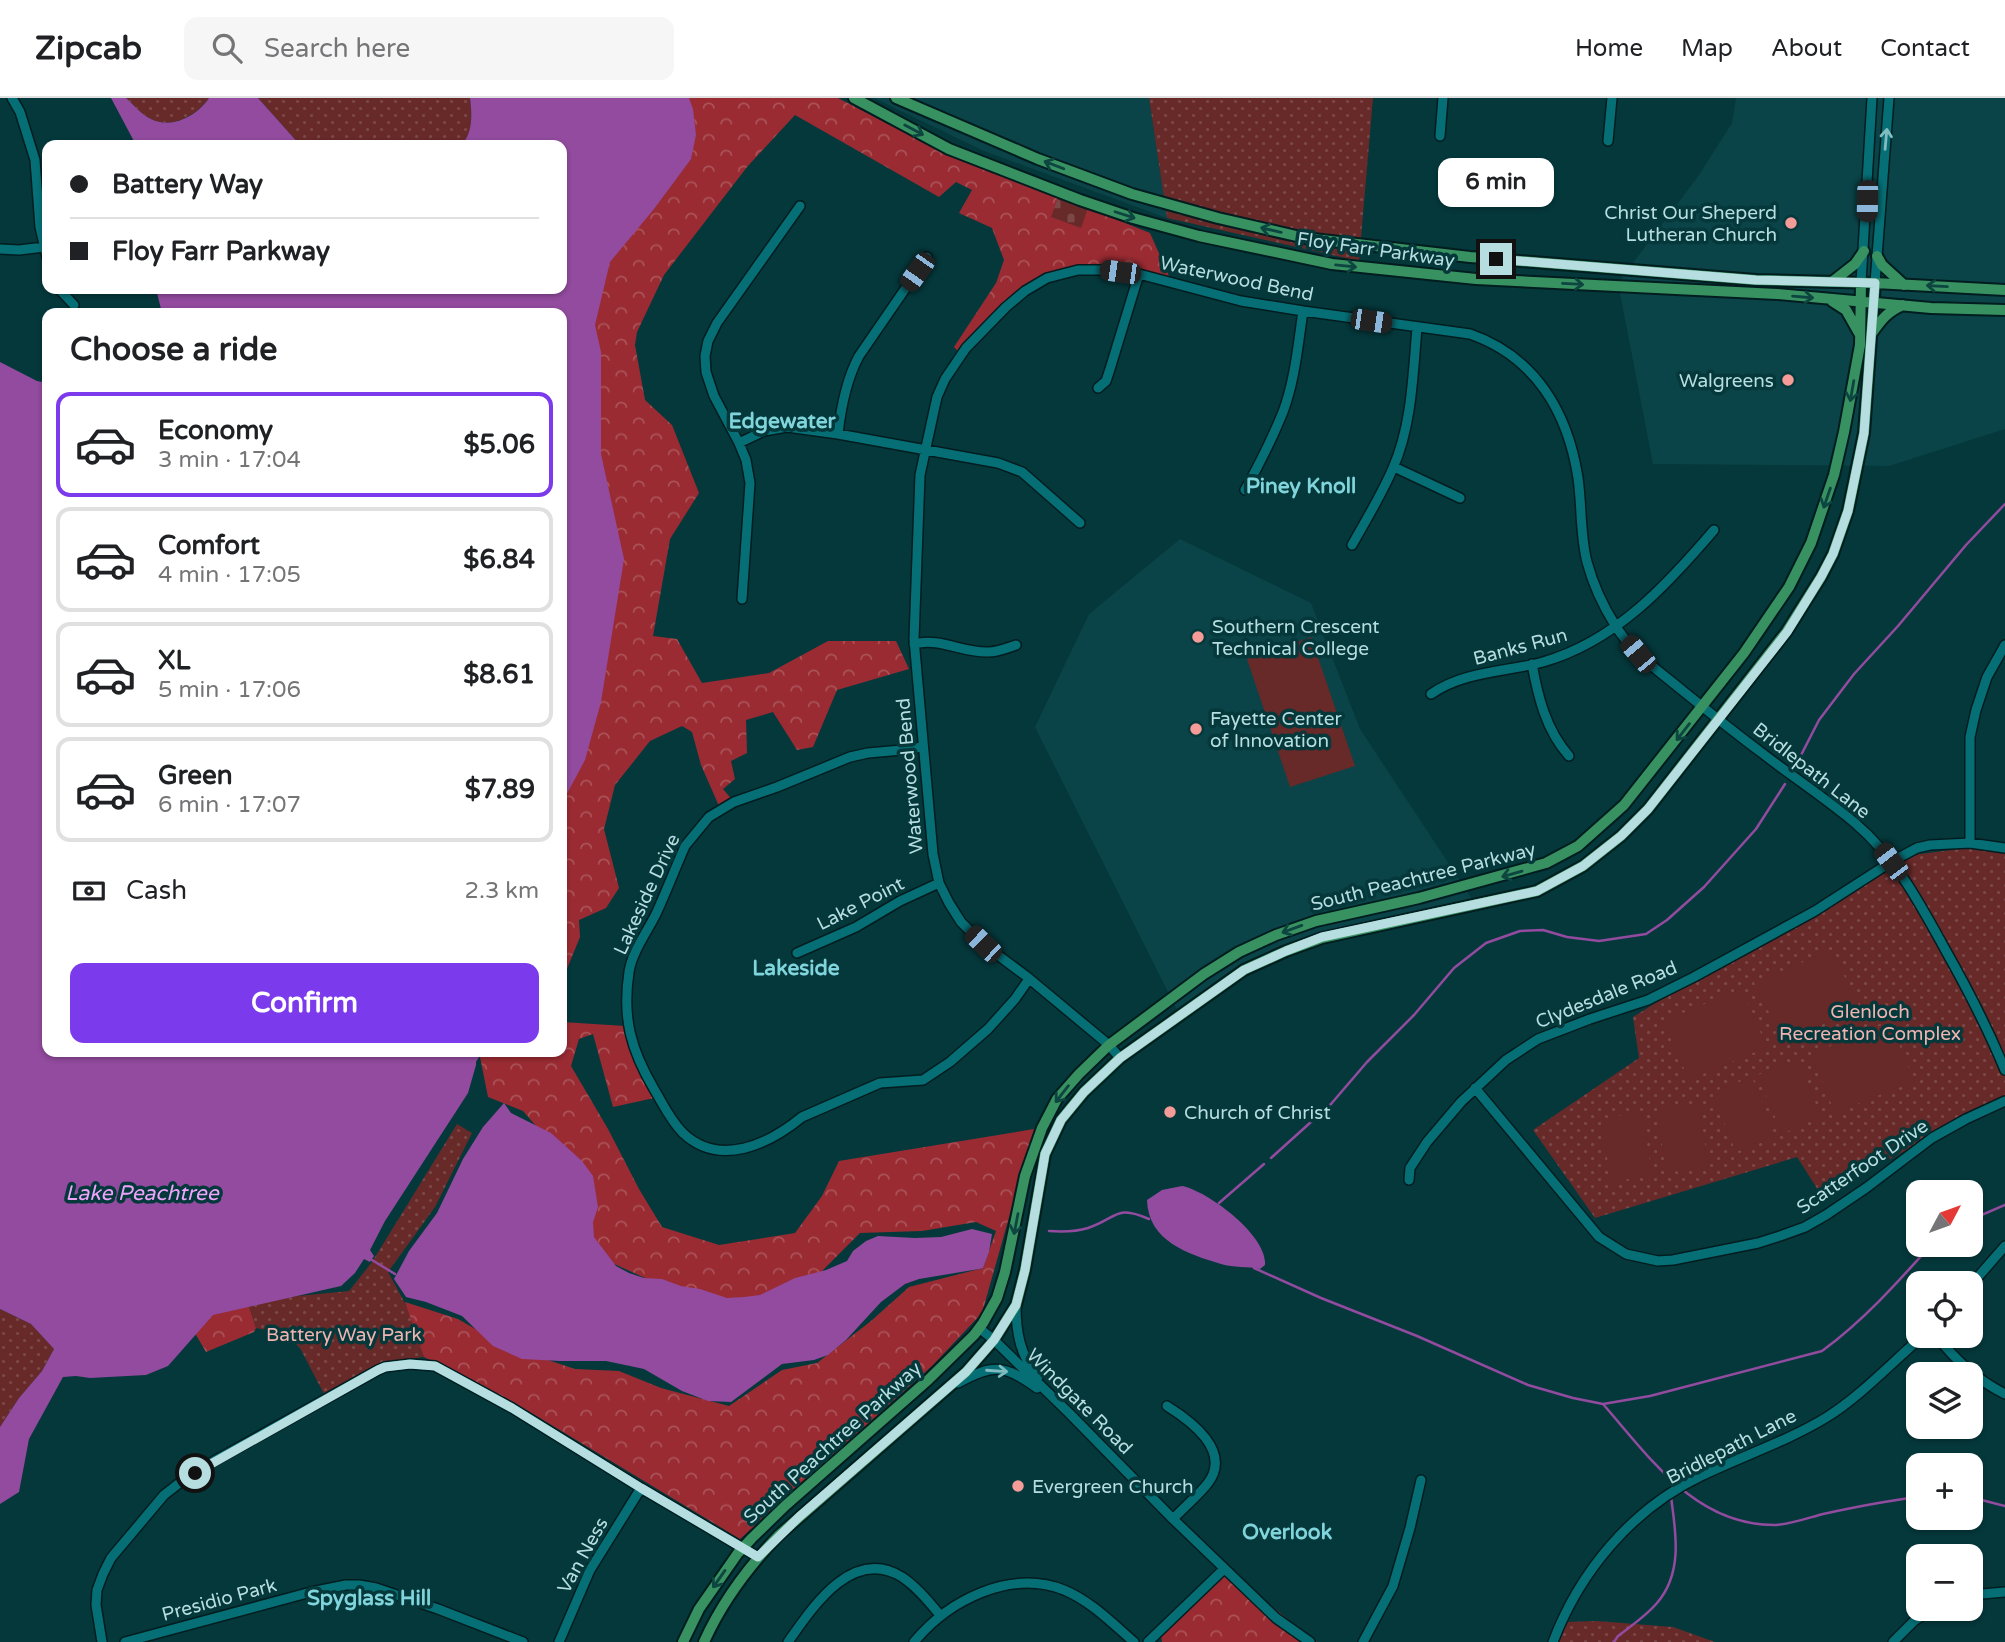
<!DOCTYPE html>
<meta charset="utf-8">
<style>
:root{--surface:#fff;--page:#f6f6f6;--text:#202124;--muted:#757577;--line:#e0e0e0;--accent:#7c3aed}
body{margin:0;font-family:"Varela Round",sans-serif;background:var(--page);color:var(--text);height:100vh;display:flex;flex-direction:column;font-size:26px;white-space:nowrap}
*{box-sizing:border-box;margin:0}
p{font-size:23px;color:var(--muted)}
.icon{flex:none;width:38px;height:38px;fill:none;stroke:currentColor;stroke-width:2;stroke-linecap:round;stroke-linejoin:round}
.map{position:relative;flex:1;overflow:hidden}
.side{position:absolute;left:42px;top:210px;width:525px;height:749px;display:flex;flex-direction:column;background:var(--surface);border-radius:14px;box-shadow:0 2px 5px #0004}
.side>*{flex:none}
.hud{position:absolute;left:42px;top:42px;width:525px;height:154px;border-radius:14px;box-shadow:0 2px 5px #0004;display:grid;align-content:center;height:154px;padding:0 28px;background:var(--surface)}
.needle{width:46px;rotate:49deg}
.controls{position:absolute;left:1906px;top:1082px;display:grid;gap:14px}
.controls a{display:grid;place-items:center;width:77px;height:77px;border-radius:14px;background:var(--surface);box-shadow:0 2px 5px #0004;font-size:35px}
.end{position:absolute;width:32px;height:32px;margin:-16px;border:9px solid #b6dde0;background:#111;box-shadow:0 0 0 4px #111}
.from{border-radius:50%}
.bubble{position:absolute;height:49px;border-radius:14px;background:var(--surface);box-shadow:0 2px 5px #0004;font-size:23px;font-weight:700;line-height:49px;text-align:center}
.car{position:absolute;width:21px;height:42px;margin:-21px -10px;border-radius:9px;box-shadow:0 0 5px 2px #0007;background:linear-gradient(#222 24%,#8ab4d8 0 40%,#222 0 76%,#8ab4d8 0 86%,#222 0)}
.hud b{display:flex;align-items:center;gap:24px;height:66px;font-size:26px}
.hud b+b{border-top:2px solid var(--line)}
.hud i{width:18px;height:18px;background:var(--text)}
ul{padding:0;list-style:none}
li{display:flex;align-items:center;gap:21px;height:105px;margin:0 14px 10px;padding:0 14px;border:4px solid var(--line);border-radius:14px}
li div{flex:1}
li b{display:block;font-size:26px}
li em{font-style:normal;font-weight:700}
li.current{border-color:var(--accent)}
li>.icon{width:63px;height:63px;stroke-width:1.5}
h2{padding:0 28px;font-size:32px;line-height:84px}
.pay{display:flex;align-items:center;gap:18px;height:77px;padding:0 28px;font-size:26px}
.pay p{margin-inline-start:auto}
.primary-button{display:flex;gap:14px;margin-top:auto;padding:14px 28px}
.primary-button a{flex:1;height:80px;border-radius:14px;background:var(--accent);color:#fff;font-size:28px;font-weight:700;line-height:80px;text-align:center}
header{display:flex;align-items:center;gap:42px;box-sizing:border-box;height:98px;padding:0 35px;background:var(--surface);border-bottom:2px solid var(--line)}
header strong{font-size:33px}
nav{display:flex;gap:38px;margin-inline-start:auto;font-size:24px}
.search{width:490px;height:63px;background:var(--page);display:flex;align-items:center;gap:18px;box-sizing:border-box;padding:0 24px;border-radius:14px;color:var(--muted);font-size:26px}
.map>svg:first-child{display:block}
</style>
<header>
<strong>Zipcab</strong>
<div class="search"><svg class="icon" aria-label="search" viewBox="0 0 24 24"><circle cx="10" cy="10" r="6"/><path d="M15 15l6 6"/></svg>Search here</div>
<nav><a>Home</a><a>Map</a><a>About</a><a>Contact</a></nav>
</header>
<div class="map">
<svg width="2005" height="1544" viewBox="0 0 2005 1544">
<defs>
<pattern id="green-dots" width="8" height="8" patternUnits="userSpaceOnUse" patternTransform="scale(1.75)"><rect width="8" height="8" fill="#682929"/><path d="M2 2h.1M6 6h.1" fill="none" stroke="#7b4848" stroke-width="1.8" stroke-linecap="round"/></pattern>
<pattern id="forest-crowns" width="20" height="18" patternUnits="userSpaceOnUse" patternTransform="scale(1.75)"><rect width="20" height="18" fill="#9a2b32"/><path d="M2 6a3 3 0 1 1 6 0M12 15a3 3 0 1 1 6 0" fill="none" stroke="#aa5359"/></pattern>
<pattern id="cemetery-stones" width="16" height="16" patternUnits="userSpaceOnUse" patternTransform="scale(1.75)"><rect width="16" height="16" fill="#682929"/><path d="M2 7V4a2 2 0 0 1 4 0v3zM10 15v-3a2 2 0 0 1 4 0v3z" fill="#7b4848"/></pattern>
</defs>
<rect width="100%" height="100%" fill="#05383b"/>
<!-- built -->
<path fill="#0a4448" d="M874,0H1149L1167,120L984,53Z
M1736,0H2005V331L1889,368L1653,366L1618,185L1699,77L1732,25Z
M1180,441L1311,505L1360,631L1476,807L1322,840L1273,859L1180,918L1035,629L1089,516Z"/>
<!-- green -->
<path fill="url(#green-dots)" d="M126,0H209C198,16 172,32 151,21C142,17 134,7 126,0Z
M258,0H470C472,17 473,33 462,47H300Z
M1149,0H1373L1359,163L1167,120Z
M2005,745V999L1961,1021L1894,1059L1820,1095L1797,1059L1595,1120L1533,1032L1639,960L1633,919L1890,760Z
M457,1026L472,1035L435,1109L388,1174L412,1218L424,1259L392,1263L368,1271L324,1296L300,1250L286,1236L256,1230L247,1203L349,1193L372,1164Z
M0,1211L31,1226L54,1251L42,1273L19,1300L0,1329Z
M1597,1523L1673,1529L1715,1544H1558L1565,1524Z"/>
<!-- forest -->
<path fill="url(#forest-crowns)" d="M677,0H838L942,54L1058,100L1052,119L1088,110L1150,135L1169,178L1096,168L1058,173L1012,201L959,254L954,249L996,185L1004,162L992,130L959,115L972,92L956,84L939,99L795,17L747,69L664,177L637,234L635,247L645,302L672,327L699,395L670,441L653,538L677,541L702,585L769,575L828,543H896L909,571L837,592L813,649L797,652L773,614L746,622L747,655L731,663L735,681L723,691L734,704L719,708L701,667L692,634L682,628L650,643L615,687L604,731L619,790L606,810L579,822L580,839L562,883V683L585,212Z
M562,924L625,928L654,1000L613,1009L593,936L579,941L571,968L608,1031L639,1091L662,1129L719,1147L795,1135L822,1098L839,1063L1034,1031L982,1215L933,1267L740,1441L515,1305L424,1259L405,1204L458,1221L503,1247L575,1271L619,1273L661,1290L729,1308L782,1272L817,1265L871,1223L909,1189L983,1170L996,1133L976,1124L922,1133L860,1135L807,1188L735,1221L599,1159L577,1075L523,1013L488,999L479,954H562Z
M247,1203L256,1230L254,1234L206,1254L189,1225Z
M1224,1471L1317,1544H1162L1160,1532Z"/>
<!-- cemetery -->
<path fill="url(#cemetery-stones)" d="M1058,100L1088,110L1081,130L1051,119Z"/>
<!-- pitch -->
<path fill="#682929" d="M1311,539L1355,668L1290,689L1247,561Z
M1831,852L1860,909L1783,942L1754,885Z
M1741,891L1767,949L1689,982L1663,923Z
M1890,924L1914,983L1835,1015L1811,956Z
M1798,961L1821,1019L1782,1036L1758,977Z
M1752,979L1775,1038L1736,1054L1712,994Z
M1698,1005L1709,1068L1666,1075L1657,1012Z
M1642,1014L1652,1077L1611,1084L1601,1021Z"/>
<!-- water -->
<path fill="#924b9e" d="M111,0H126C134,7 142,17 151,21C172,32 198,17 209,0H258L300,47H136Z
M470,0H689L693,11L696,37L691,61L654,111L610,164L595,227L601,254V356L624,461L601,604L585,662L562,705V215H162L156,191H562V47H462C473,33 472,17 470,0Z
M0,264L37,283L47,285V954H482L476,964V967L468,995L385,1123L370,1152L374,1158L370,1164L364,1161L355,1175L341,1188L213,1217L168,1268L146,1277L90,1280L76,1278L63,1279L29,1341L19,1394L0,1406V1329L19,1300L42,1273L54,1251L31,1226L0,1211Z
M504,1005L511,1015L551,1035L582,1063L593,1078L598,1109L593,1124L594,1139L616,1168L629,1175L644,1180L662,1181L681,1188L700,1191L727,1200L744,1199L760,1197L795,1180L826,1172L847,1163L853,1153L866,1143L878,1138L915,1140L941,1139L972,1131L992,1136L989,1154L983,1170L979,1171L919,1181L905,1186L881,1204L846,1242L828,1257L814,1262L782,1266L731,1304L708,1303L682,1293L644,1271L630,1268L606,1263H560L522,1261L493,1248L462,1218L426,1204L406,1199L394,1181L409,1153L437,1115L463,1061L483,1029Z
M1182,1088C1208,1093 1268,1138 1265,1167L1260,1171C1247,1168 1234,1170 1221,1166C1188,1156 1148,1143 1147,1102L1162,1092Z"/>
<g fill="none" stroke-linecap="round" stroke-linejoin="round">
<!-- stream -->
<path stroke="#924b9e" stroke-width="2.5" d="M1796,667L1819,622L1854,576L1898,528L1966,447L2005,406
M1271,1060L1331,1006L1367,964L1414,917L1454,870L1486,845L1520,833L1543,832L1567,839L1599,843L1646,836L1667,822L1704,789L1756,731L1785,686
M1219,1105L1264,1066
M1970,1122L2005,1107
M1049,1133C1063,1134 1075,1134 1088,1130C1118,1120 1115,1106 1149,1121
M372,1162L395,1176
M1254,1170L1321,1200L1417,1238L1528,1287L1573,1300L1603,1306L1650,1298L1822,1253C1864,1222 1897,1185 1932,1146
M1603,1306C1650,1360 1696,1428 1776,1427C1791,1426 1808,1420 1823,1416C1855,1409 1886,1403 1918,1399
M1970,1399L2005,1408
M1614,1544L1618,1538C1631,1528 1646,1518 1657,1505C1683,1475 1676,1435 1671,1399"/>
<!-- minor casing -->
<g stroke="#021d1f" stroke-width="12">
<path id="minor" d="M12,0L20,14L35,62L40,129L47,159
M1440,38L1443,0
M1608,43L1612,0
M0,151L19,152L44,149
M1861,185L1872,0
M1875,185L1889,0
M59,191L74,207
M1098,290L1106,283L1110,271L1139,176
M838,336C841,309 846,282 859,258L927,159
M739,345L764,333L787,329L838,336L998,365L1022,374L1080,425
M1394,369L1460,400
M1245,392C1259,367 1272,341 1283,314C1295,282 1298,247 1303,213
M1352,447C1366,422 1382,396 1393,370C1412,327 1413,275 1417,230
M742,501L750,385L746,362L739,345L714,298L706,274L705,258L708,243L717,225L800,108
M914,546C940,539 962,555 988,554C998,554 1007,550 1016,547
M1532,566C1538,599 1546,632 1569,658
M1431,596C1464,573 1506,574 1543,564C1616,543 1667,487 1714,432
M923,648L913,651L868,655L850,659L777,689L734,704L709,719L685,748C675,771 666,794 656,816C647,834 632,854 629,874C622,920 631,952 654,991C663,1006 670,1022 683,1035C720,1070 769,1046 802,1019L880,985L923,982L950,964L988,931L1015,901L1029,881
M1970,745V639L1976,612L1987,579L2005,547
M797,855L856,829L900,803L939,785
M1120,960L1109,947L1026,878L983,846L961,824L949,805L939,785L933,756L914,541L920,377L937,299L945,281L966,250L1006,209L1025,193L1047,180L1078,172H1102L1139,176L1241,203L1303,213L1470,236C1536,259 1568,315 1578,380C1582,408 1580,437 1587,464C1593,486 1603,508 1615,527C1632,555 1659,573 1683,593C1709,614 1735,635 1762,655C1793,679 1825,700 1855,725C1897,761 1920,806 1946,853C1968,892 1988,931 2005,972
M1475,990L1599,1139L1626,1156L1658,1163L1673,1162L1758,1145L1780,1138L1805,1129L1826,1117L1866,1090L1932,1040L1966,1021L2005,1003
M1409,1082L1410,1070L1427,1044L1461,1004L1506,962L1538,941L1590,921L1648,902L1694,879L1815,813L1891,764L1917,750L1930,747L1970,745L2005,750
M1970,1188L2005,1148
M1016,1207C1016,1235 1020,1257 1038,1279
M979,1230L994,1242L1069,1315L1173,1421L1276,1520L1310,1544
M1936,1237C1955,1262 1977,1282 2005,1296
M958,1285C993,1266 1004,1266 1037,1290
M1167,1308C1191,1323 1232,1353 1208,1385C1198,1398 1184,1409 1173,1421
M1970,1497L2005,1494
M102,1544L96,1507L97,1492L103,1476L111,1460L164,1397L182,1383L207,1367L378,1272L385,1269L410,1266L435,1268L512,1310L641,1390L758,1459
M125,1544L311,1494L346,1487H359L376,1490L438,1511L523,1544
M559,1544L590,1472L641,1390
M788,1544C812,1510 852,1448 902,1479C917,1489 929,1504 940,1517
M914,1544C949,1502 1010,1471 1064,1492C1091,1503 1113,1526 1134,1544
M1148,1544L1224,1471
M1363,1544L1393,1488L1410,1430L1421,1382
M1553,1544C1580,1473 1632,1411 1701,1378C1742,1358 1788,1343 1827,1319C1862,1297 1892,1264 1924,1237
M1893,1544L1914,1523L1934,1510"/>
</g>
<!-- major casing -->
<g stroke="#021d1f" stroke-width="14">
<path id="major" d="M854,0L949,51L1080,102L1133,120L1199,138L1332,166L1476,181L1777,196L1931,210L2005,212
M896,0L1038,61L1132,96L1218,120L1305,140L1470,159L1756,182L1875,185L2005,192
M1877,158L1882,167L1904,187
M1832,184L1855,166L1864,153
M1832,203L1846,212L1859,235
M1872,235C1881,222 1888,213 1903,207
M683,1544L699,1511L738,1455L752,1440L786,1407L928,1282L974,1237L983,1225L997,1200L1005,1174L1025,1078L1042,1030L1057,1001L1079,976L1109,947L1204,876L1239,854L1276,837L1316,823L1419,800L1546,765L1578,748L1624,707L1744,555L1789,489L1811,445L1834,377L1844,334L1860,247L1861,185
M704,1544C722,1504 748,1469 779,1437L966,1274L994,1242L1016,1207L1025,1172L1045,1056L1061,1022L1084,994L1120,960L1244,872L1286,853L1322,840L1537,793L1583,768L1621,738L1648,711L1787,533L1821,479L1833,456L1848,413L1864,335L1875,185"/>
</g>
<!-- minor -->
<use href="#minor" stroke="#066f76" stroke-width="9"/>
<!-- major -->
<use href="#major" stroke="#389160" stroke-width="10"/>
</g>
<!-- one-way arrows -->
<defs><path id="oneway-shaft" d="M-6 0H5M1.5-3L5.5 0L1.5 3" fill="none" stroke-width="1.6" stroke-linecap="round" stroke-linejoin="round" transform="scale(1.75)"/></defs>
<g stroke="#0d4541">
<use href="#oneway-shaft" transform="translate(914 32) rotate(28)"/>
<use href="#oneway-shaft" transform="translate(1054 67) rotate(-159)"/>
<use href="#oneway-shaft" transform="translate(1125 117) rotate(18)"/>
<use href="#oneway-shaft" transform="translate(1271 132) rotate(-167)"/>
<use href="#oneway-shaft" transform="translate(1346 168) rotate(6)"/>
<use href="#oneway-shaft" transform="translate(1573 186) rotate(3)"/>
<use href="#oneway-shaft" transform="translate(1937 188) rotate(-177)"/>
<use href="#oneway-shaft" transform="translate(1803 199) rotate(5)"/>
<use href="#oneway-shaft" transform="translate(1852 293) rotate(100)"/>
<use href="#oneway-shaft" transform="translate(1827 400) rotate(109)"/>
<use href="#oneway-shaft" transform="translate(1683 634) rotate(128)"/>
<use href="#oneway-shaft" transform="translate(1512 776) rotate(164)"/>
<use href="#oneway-shaft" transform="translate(1292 831) rotate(160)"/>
<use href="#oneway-shaft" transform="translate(1062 996) rotate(128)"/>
<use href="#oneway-shaft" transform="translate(1016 1126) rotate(101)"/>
<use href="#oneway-shaft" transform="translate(719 1481) rotate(125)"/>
</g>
<g stroke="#81bcc0">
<use href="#oneway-shaft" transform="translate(1886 41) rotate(-85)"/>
<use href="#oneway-shaft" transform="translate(997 1273) rotate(4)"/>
</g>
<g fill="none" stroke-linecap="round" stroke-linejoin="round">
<!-- route -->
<path stroke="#b6dde0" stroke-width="9" d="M195,1375L378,1272L385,1269L410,1266L435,1268L512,1310L641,1390L758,1459L799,1419L966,1274L994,1242L1016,1207L1025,1172L1045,1056L1061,1022L1084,994L1120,960L1244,872L1286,853L1322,839L1537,793L1583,768L1621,738L1648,711L1787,534L1821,479L1833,456L1848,413L1864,335L1875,185L1756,182L1496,161"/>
</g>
<!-- markers -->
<g fill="#f59b98" stroke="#05383b" stroke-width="2.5">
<circle cx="1791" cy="125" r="7"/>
<circle cx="1788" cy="282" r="7"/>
<circle cx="1198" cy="539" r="7"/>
<circle cx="1196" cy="631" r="7"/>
<circle cx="1170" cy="1014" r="7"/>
<circle cx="1018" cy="1388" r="7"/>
</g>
<g text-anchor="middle" stroke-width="7" stroke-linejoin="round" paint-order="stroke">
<!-- poi labels -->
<g font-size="19" fill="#b6dde0" stroke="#05383b" text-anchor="start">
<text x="1777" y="121" text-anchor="end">Christ Our Sheperd<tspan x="1777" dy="22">Lutheran Church</tspan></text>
<text x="1774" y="289" text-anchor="end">Walgreens</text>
<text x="1212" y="535">Southern Crescent<tspan x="1212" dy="22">Technical College</tspan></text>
<text x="1210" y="627">Fayette Center<tspan x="1210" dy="22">of Innovation</tspan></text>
<text x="1184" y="1021">Church of Christ</text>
<text x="1032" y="1395">Evergreen Church</text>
</g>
<!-- street labels -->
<g font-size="19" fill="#b6dde0" stroke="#05383b">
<text transform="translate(1376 151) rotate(8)" y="7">Floy Farr Parkway</text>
<text transform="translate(1237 180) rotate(12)" y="7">Waterwood Bend</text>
<text transform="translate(1520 548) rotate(-15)" y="7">Banks Run</text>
<text transform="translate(1812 672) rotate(38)" y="7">Bridlepath Lane</text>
<text transform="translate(909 678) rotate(-95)" y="7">Waterwood Bend</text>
<text transform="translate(1423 778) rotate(-14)" y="7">South Peachtree Parkway</text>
<text transform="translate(646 796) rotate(-65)" y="7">Lakeside Drive</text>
<text transform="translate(860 805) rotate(-27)" y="7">Lake Point</text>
<text transform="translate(1606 896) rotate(-22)" y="7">Clydesdale Road</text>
<text transform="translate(1862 1068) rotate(-34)" y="7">Scatterfoot Drive</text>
<text transform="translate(1080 1303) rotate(45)" y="7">Windgate Road</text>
<text transform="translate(832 1344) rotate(-42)" y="7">South Peachtree Parkway</text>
<text transform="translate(1731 1348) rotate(-27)" y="7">Bridlepath Lane</text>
<text transform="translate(582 1457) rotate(-61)" y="7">Van Ness</text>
<text transform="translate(219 1501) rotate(-15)" y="7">Presidio Park</text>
</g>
<!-- park labels -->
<g font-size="19" fill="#efb3b0" stroke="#05383b">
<text x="1870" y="920">Glenloch<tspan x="1870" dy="22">Recreation Complex</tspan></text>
<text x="344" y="1243">Battery Way Park</text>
</g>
<!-- neighbourhood labels -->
<g font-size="21" font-weight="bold" fill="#80d4db" stroke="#05383b">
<text x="782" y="330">Edgewater</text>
<text x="1301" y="395">Piney Knoll</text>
<text x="796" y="877">Lakeside</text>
<text x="1287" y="1441">Overlook</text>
<text x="369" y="1507">Spyglass Hill</text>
</g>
<!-- water labels -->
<g font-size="21" font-style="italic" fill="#eea4fa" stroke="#05383b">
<text x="142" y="1102">Lake Peachtree</text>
</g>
</g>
</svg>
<div class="controls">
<a><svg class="needle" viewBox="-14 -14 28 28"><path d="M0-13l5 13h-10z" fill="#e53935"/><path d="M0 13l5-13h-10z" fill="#757577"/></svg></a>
<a><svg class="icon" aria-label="locate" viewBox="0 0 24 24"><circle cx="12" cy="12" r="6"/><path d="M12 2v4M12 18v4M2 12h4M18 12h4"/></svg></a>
<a><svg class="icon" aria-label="layers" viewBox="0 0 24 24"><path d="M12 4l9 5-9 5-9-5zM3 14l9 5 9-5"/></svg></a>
<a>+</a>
<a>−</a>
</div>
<i class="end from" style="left:195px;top:1375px"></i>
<i class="end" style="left:1496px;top:161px"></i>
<div class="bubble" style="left:1438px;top:60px;width:116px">6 min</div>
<i class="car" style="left:1867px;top:103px;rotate:181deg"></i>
<i class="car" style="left:917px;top:174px;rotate:215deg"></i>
<i class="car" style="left:1120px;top:174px;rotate:278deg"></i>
<i class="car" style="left:1371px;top:223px;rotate:98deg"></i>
<i class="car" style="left:1638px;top:556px;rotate:320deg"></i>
<i class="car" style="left:1891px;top:764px;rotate:323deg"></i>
<i class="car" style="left:983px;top:846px;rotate:314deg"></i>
<div class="hud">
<b><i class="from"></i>Battery Way</b>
<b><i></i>Floy Farr Parkway</b>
</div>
<section class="side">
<h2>Choose a ride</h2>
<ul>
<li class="current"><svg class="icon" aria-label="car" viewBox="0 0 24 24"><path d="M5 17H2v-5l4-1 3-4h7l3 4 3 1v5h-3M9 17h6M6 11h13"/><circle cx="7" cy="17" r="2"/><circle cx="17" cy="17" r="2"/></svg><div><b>Economy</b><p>3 min · 17:04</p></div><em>$5.06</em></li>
<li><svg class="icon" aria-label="car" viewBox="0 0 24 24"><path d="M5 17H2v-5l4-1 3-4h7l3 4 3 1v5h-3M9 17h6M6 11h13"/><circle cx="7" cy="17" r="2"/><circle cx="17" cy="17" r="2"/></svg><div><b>Comfort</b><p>4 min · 17:05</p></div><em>$6.84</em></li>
<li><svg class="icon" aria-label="car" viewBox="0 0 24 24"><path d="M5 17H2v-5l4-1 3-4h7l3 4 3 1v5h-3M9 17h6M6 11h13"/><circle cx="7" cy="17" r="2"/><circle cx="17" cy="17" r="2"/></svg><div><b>XL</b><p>5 min · 17:06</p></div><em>$8.61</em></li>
<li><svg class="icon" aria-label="car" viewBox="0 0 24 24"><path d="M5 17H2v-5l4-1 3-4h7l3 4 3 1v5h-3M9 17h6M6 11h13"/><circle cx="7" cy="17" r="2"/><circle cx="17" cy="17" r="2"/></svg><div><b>Green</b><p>6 min · 17:07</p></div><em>$7.89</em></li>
</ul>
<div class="pay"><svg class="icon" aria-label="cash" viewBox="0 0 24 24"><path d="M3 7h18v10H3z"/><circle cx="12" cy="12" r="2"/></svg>Cash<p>2.3 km</p></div>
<div class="primary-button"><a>Confirm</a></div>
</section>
</div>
